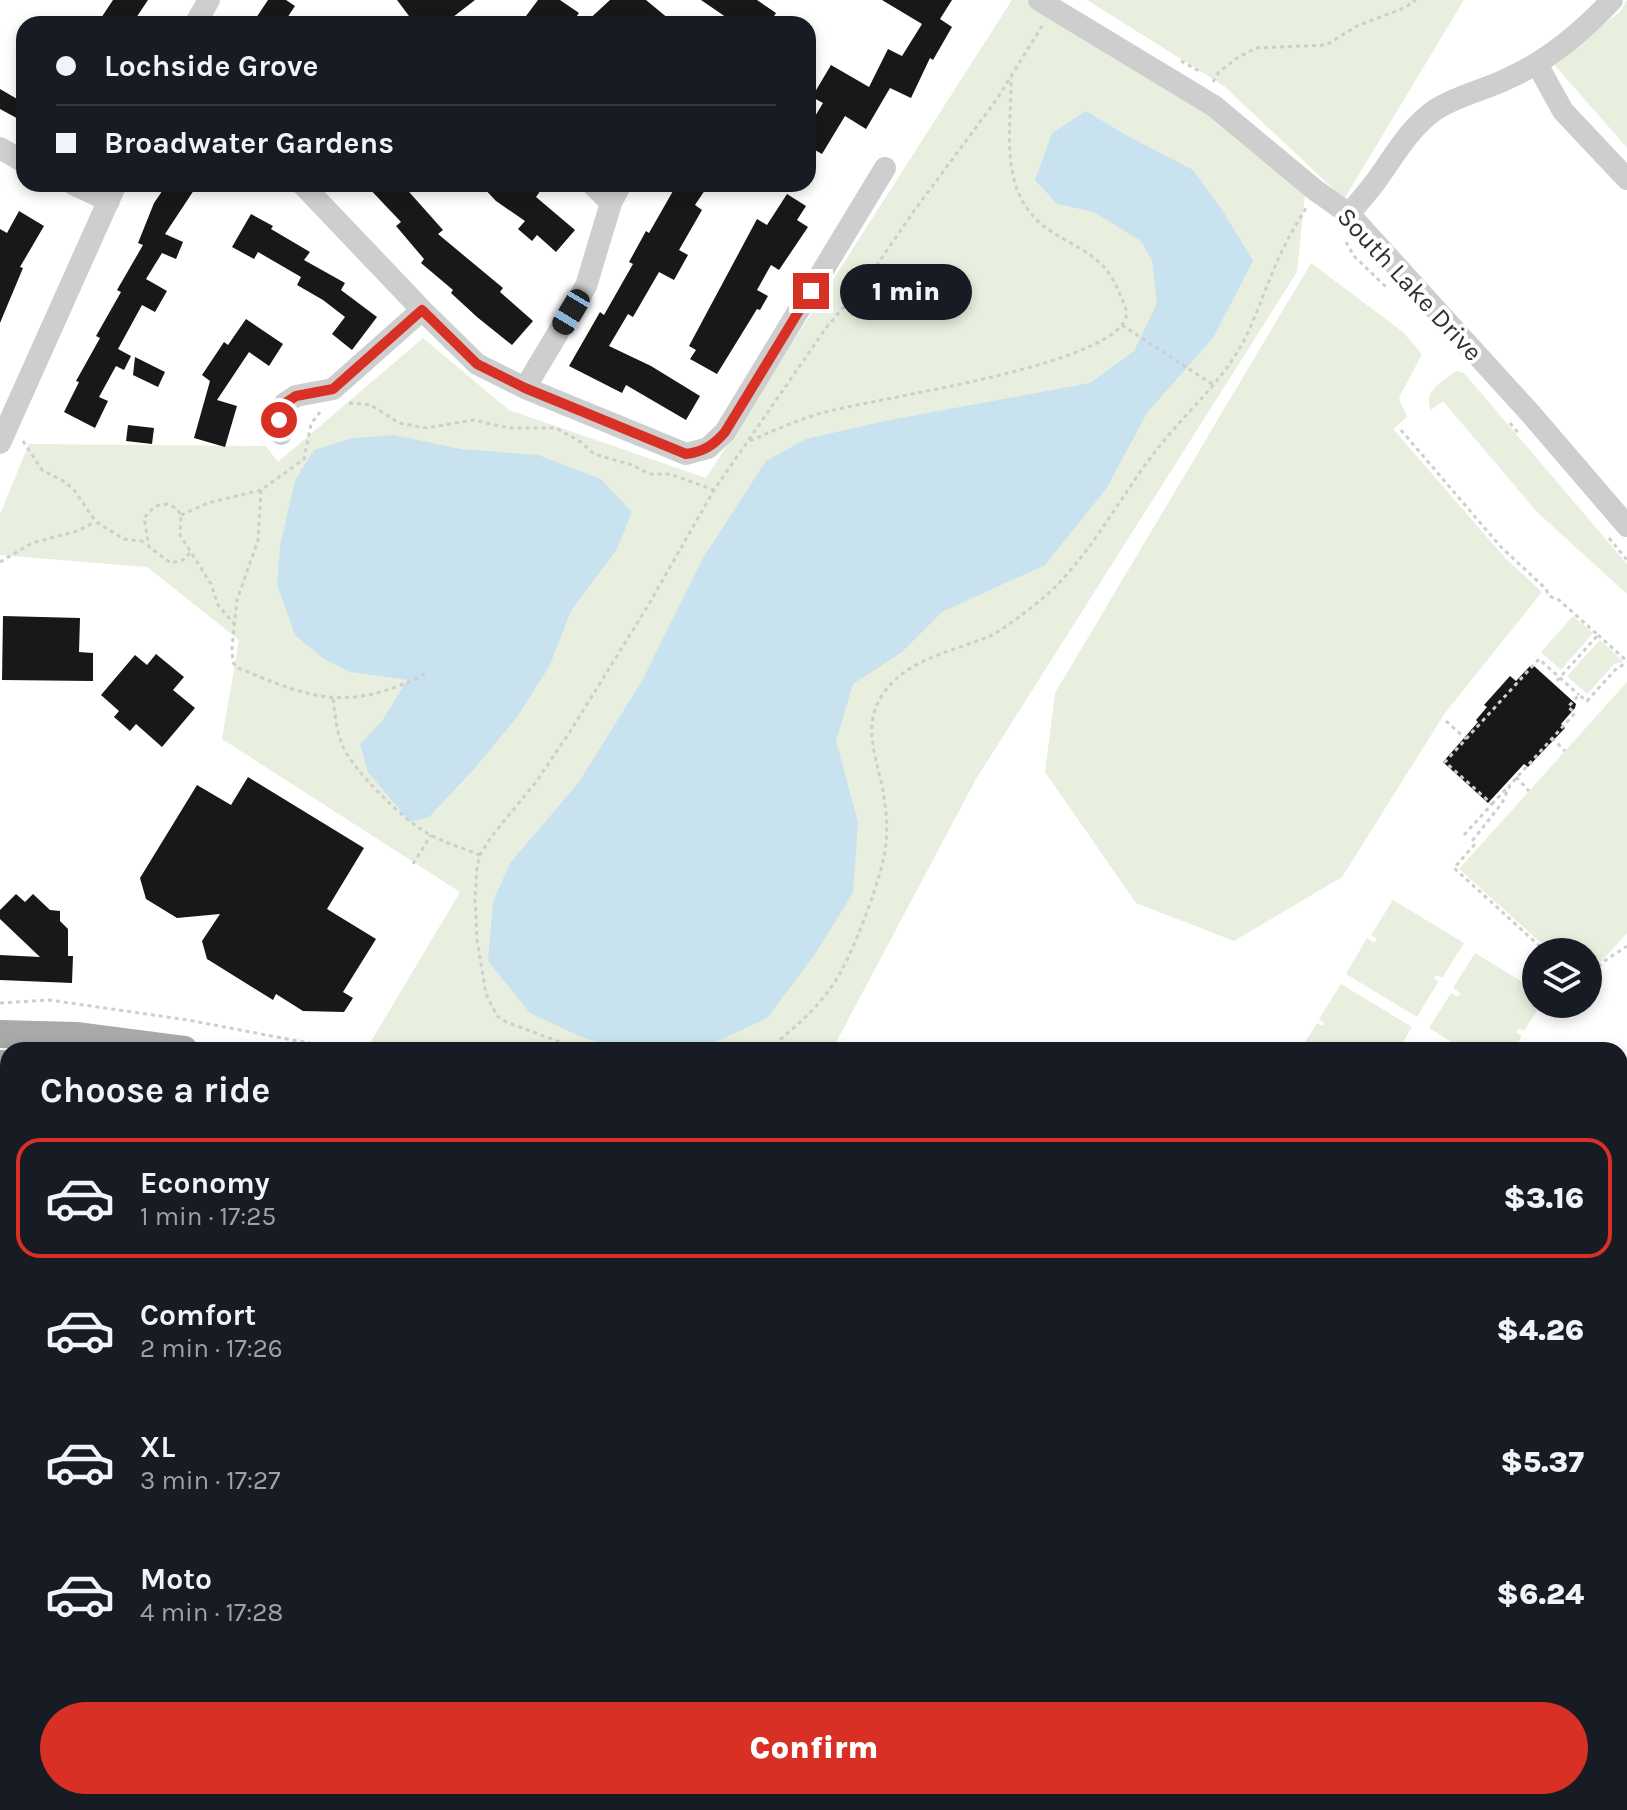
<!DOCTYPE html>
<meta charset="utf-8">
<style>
:root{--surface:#171b24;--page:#242831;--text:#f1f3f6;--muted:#9ea1a6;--line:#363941;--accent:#d93025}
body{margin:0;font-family:Karla,sans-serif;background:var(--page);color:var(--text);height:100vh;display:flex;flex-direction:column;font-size:30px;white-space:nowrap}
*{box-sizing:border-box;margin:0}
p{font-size:26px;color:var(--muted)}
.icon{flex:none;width:44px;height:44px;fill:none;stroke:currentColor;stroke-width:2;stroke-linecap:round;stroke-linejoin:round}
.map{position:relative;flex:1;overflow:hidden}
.details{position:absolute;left:0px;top:1042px;width:1628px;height:768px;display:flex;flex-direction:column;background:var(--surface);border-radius:24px 24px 0 0;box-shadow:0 4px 12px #0003}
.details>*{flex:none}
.banner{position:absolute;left:16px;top:16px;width:800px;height:176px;border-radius:24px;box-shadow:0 4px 12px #0003;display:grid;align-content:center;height:176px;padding:0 40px;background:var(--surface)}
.fabs{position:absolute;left:1522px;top:938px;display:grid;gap:16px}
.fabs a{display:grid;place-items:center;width:80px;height:80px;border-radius:50%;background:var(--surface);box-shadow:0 4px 12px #0003;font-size:40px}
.end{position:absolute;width:36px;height:36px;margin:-18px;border:10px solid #d93025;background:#fff;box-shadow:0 0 0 4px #fff}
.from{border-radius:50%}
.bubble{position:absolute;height:56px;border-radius:28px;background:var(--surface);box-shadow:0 4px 12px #0003;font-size:26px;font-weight:800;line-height:56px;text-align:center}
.car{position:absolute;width:24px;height:48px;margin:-24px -12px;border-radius:10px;box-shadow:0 0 6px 2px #0007;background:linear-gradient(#222 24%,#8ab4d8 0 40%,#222 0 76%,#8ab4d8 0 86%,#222 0)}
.banner b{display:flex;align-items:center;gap:28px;height:76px;font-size:30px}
.banner b+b{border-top:2px solid var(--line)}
.banner i{width:20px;height:20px;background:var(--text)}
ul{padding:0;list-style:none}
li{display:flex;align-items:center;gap:24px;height:120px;margin:0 16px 12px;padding:0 24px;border:4px solid transparent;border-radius:24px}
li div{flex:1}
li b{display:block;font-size:30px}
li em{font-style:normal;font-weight:800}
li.current{border-color:var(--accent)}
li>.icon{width:72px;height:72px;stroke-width:1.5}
h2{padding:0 40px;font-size:36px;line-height:96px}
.button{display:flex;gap:16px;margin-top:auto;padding:16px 40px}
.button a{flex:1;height:92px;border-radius:48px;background:var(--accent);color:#fff;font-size:32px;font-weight:800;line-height:92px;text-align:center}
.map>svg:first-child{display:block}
</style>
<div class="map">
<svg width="1627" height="1810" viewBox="0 0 1627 1810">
<rect width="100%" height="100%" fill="#fff"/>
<!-- green -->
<path fill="#e8efde" d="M1012,0H1032L1211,107L1305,194L1297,272L976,779L832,1050H366L460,892L222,739L239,640L147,567L0,555V514L29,444L266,446L278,462L423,338L509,410L706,478Z
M1087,0H1464L1344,199L1224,86Z
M1627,0V148L1552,62L1620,12Z
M1311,263L1403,332L1422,354L1399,398L1407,417L1393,429L1506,559L1542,592L1445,713L1342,877L1234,941L1136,903L1045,772L1055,693Z
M1456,371L1464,373L1627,564V594L1537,512L1443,401L1431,410C1422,392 1443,381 1456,371Z
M1573,616L1593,633L1561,670L1541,652Z
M1600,640L1624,662L1614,664L1587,694L1567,676Z
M1627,682V933L1588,976V952H1551L1459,869Z
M1393,900L1464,943L1442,978L1436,975L1434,978L1438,982L1417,1017L1346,974L1367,938L1374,943L1377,939L1371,935Z
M1475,953L1536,990V1004H1541L1524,1031L1519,1028L1516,1032L1522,1036L1514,1050H1465L1429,1028L1451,993L1458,997L1460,993L1453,988Z
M1341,984L1412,1027L1398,1050H1300L1317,1023L1322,1026L1324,1023L1319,1019Z"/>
<!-- water -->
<path fill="#c9e2f0" d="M1086,111L1124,134L1193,170L1221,208L1253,261L1213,338L1147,413L1106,489L1045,565L942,612L902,652L853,684L836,741L858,822L853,893L813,957L767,1018L705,1047L689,1050H620L579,1036L530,1013L488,961L493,902L510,863L579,782L642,681L703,558L766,461L806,439L885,421L1090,383L1134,351L1157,303L1152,261L1141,241L1094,212L1057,204L1035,180L1052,133Z
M394,435L461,449L538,455L601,479L632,512L617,549L571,611L549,667L517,717L475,768L429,817L410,822L368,772L360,744L382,721L407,680L350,672L324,659L295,635L277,585L280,546L295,480L314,450L353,438Z"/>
<!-- building -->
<path fill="#181818" d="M113,0H148L132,24H97Z
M268,0H286L295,6L283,24H252Z
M397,0H475L444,24L435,17L425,24H415Z
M538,0H560L579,13L571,24H537L526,16Z
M610,0H646L675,24H584Z
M701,0H757L776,13L769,24H736Z
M882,0H952L940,19L952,27L933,60L930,58L911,98L890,88L866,129L845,116L822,154L808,146V128L823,103L812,97L831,65L869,87L888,49L902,56L922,24Z
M0,89L24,103V122L0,109Z
M167,184H198L165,234L183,242L176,259L162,253L146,279L167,291L155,312L142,305L118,349L131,356L124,370L116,366L99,397L108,401L95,428L64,412L79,382L76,381L100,338L96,336L121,292L117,290L143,245L138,243L154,203Z
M365,184H402L443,230L438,234L503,288L500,292L533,321L512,345L477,317L451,293L453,290L421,263L424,259L396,226L401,222Z
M480,184H545L536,197L575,230L556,252L537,235L532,241L518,229L525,221L496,201Z
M677,184H709L695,205L702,210L679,250L688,255L674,280L659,272L633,317L628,314L609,346L651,366L700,396L686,420L626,385L622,393L569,366L600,312L604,315L633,264L629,262L646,231L649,233Z
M787,194L806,206L797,220L808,227L779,270L771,265L757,290L768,296L760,310L757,309L717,374L690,359L696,350L689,346L757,219L767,225Z
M19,211L44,226L20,267L23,268L0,323V229L7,233Z
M251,214L273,226L271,229L310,252L304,260L345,283L341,290L377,317L352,350L332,334L345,317L323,300L297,285L301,277L258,252L254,259L232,247Z
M246,319L283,344L269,366L249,352L217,400L237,406L225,447L194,438L210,381L202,375L224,342L228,345Z
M135,357L165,372L158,387L133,375Z
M128,425L154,428L152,444L126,441Z
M3,616L80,618L79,652L93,653V681L2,680Z
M156,654L184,677L173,690L195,708L162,747L136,724L130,731L114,717L119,711L101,695L135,655L147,665Z
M1530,666H1534L1576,704L1575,708L1561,724L1565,728L1528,767L1524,764L1488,803L1443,762L1478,722L1476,720L1487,707L1484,705L1510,676L1516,681Z
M248,777L364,848L327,909L376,939L343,992L353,998L344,1012L303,1011L276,994L273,1000L207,959L202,941L220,914L177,918L146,899L140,878L197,785L231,805Z
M16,894L25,902L33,894L50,910L60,911V921L68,929V956H73L72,983L0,980V955L40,957L0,919V910Z"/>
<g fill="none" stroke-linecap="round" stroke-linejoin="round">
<!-- path -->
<path stroke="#cecece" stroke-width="3" stroke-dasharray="4 4" stroke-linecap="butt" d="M1181,61L1199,71
M1213,82L1219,72L1237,58L1256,48L1326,45L1357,26L1404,8L1416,0
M1346,242L1354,256L1386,287
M1122,325L1215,386
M349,403L371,405L399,423L426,428L473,420L509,428H556L581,442L594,454L632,465L650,474H670L714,490
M1510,423L1520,435
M1401,430L1500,546L1546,589L1549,596L1559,600L1598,635L1554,684
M23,441L42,470L65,482L74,490L96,522L124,539L147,542
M750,441C772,431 795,421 818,414C878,397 1094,369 1124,322C1129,313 1125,307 1122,299C1118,290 1114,280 1108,272C1090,247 1055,240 1035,218C999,180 1012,125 1011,78
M261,490L258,540L237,600L232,648L233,662L236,667C292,690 332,710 393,688C405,683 417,680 427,672
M181,515L208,503L261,490L304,459L311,424L320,412
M1609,538L1627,560
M190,553L183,560L171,563L149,547L144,518L153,508L159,505L167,504L176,508L181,515L180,535L211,584L218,605L235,625
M0,562L32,543L77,531L95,522
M1598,635L1627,661
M333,699C335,713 336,728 341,742C350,768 404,821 429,834C445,843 463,848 480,855
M1446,721L1466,739
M1552,738L1565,751
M1516,777L1529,791
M1492,804L1508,787
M1464,835L1492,804L1445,762L1539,659L1579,695
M413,864L431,835
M1546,952L1454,868L1475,844L1473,840L1502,803L1510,785L1575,713L1568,707L1579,695L1587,701L1615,670L1627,662
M1588,979L1603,962L1627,946
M0,1003L49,1000L188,1020L345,1050
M582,1050L506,1022L497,1016L486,994L477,940L475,898L477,867L480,855L491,837L536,782L571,730L649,604L714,490L826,328L868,278L914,211L997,99L1042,26
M768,1050C790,1031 815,1011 832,986C851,960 877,889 884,857C888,837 887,816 884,797C879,762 861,730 881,697C904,659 952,652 990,636C1005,629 1045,598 1057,585C1097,544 1123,492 1158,448C1189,408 1224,382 1247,334C1261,305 1270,274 1285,245C1291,232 1299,220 1306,208
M1620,1636L1627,1640
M31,1810L38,1802"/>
<!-- minor -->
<path stroke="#cecece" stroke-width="22" d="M1039,0L1214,106L1315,190L1349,214L1530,413L1627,526
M195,24L209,0
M1537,64L1563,111L1627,179
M0,148L24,162
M73,184L109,201
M302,184L422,310L477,364L525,388L686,454L708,448L725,432L885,168
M592,184L611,203
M1349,214C1358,203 1368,192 1376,181C1395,155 1409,128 1435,110C1458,95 1485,90 1509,78C1549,60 1582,32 1612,0
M525,388L586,286L611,203L621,184
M281,434L279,420L284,404L296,396L333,389L422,310
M0,443L116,184
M1620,1152L1627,1157
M0,1376L4,1314
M0,1478L8,1481
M543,1802L555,1810
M966,1802L980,1810
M644,1810L649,1802
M874,1810L877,1802
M1207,1810L1212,1802
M1450,1810L1455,1802"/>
<!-- major -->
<path stroke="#a9a9a9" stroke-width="28" d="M0,1034L76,1036L184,1050
M0,1064H8
M1620,1672L1627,1677
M1620,1710L1627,1715"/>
</g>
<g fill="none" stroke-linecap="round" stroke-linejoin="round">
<!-- route -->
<path stroke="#d93025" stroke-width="10" d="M279,420L284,404L296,396L333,389L422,310L477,364L525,388L686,454C703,452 714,445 725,432L811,291"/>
</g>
<g text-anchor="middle" stroke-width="8" stroke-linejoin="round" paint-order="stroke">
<!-- street labels -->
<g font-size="26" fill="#313131" stroke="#fff">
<text transform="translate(1410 284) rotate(47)" y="9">South Lake Drive</text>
</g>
</g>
</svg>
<div class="fabs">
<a><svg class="icon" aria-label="layers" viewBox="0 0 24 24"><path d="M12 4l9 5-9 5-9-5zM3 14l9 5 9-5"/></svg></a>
</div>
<i class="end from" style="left:279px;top:420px"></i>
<i class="end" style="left:811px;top:291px"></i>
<div class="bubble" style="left:840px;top:264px;width:132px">1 min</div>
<i class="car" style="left:571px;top:312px;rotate:211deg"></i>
<div class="banner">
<b><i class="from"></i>Lochside Grove</b>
<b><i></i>Broadwater Gardens</b>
</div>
<section class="details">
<h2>Choose a ride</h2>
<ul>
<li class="current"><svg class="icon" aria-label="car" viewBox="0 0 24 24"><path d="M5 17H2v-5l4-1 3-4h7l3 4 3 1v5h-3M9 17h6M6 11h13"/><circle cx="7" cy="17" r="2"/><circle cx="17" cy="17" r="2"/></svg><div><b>Economy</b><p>1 min · 17:25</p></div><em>$3.16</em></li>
<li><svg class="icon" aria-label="car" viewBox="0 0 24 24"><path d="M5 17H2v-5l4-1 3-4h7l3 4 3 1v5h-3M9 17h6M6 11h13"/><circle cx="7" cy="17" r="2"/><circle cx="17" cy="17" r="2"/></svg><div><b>Comfort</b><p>2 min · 17:26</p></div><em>$4.26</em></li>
<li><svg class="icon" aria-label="car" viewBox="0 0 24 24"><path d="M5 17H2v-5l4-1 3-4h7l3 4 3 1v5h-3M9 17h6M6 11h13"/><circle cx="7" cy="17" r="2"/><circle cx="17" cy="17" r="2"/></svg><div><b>XL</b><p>3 min · 17:27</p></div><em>$5.37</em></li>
<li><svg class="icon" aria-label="car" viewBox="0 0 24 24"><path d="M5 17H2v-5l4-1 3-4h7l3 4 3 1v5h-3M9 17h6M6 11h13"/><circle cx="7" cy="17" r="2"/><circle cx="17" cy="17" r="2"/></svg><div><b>Moto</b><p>4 min · 17:28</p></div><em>$6.24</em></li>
</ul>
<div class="button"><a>Confirm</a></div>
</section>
</div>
